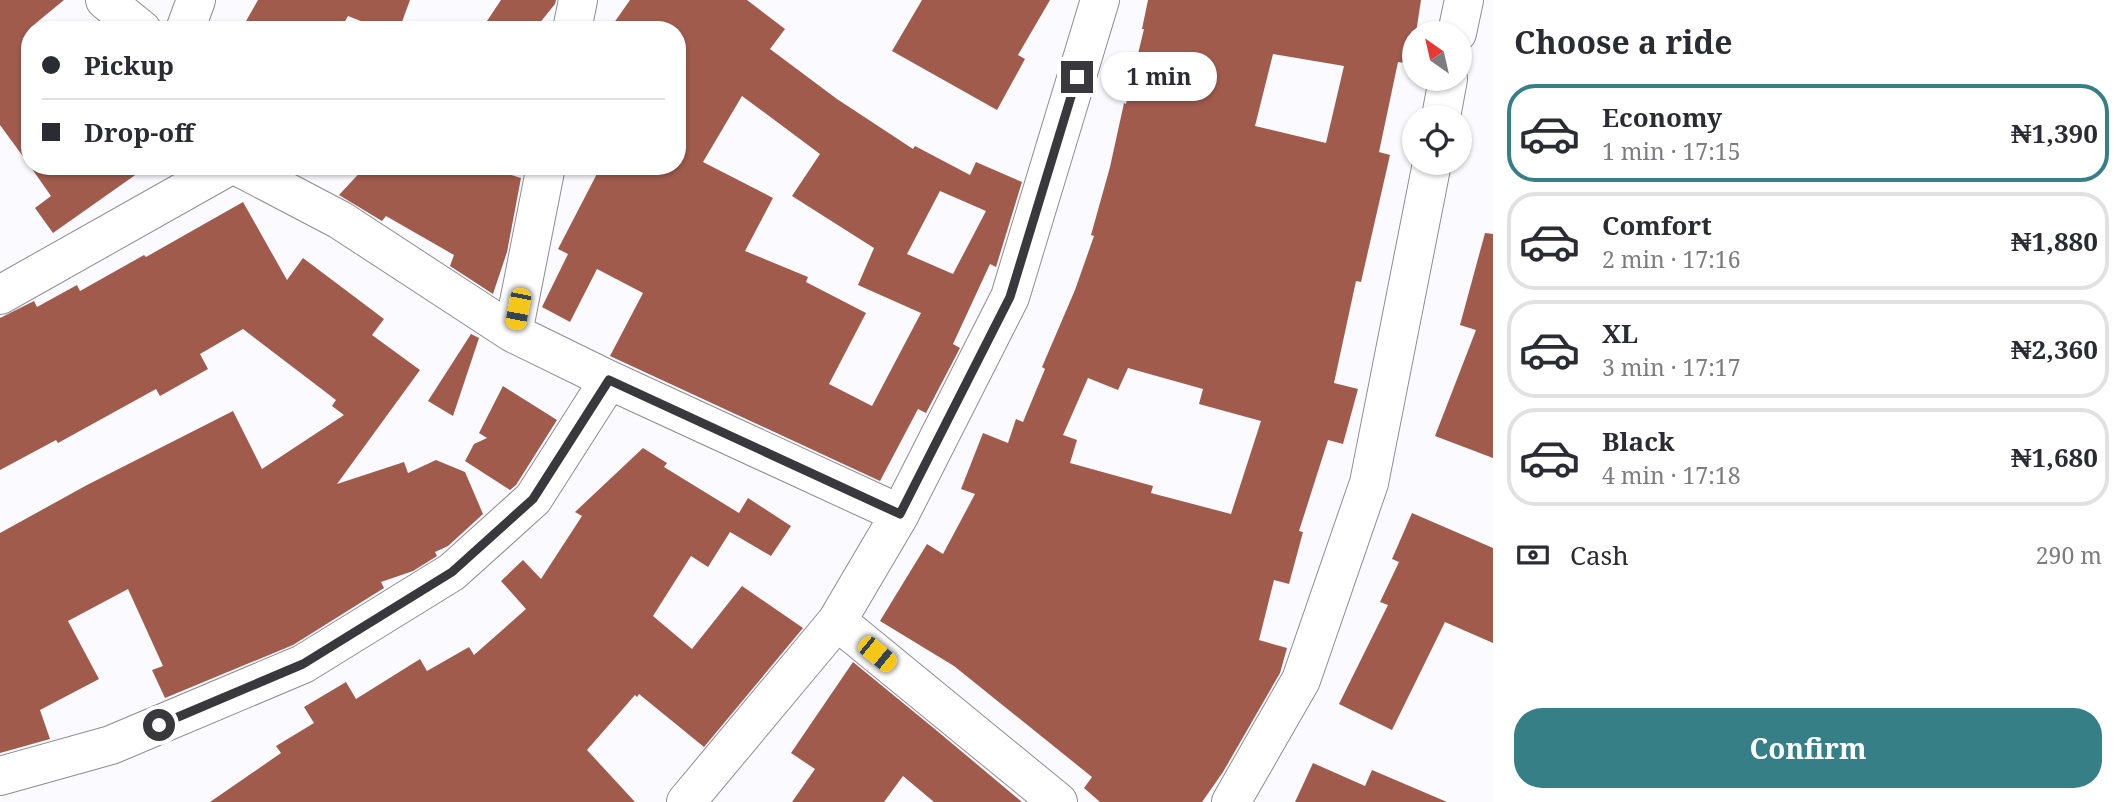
<!DOCTYPE html>
<meta charset="utf-8">
<style>
:root{--surface:#fff;--page:#f7f7f7;--text:#2b2b33;--muted:#7c7c81;--line:#e1e1e2;--accent:#377f87}
body{margin:0;font-family:"Noto Serif",serif;background:var(--page);color:var(--text);height:100vh;display:flex;flex-direction:column;font-size:26px;white-space:nowrap}
*{box-sizing:border-box;margin:0}
p{font-size:23px;color:var(--muted)}
.icon{flex:none;width:38px;height:38px;fill:none;stroke:currentColor;stroke-width:2;stroke-linecap:round;stroke-linejoin:round}
.map{position:relative;flex:1;overflow:hidden}
.sheet{display:flex;flex-direction:column;background:var(--surface);width:630px}
.sheet>*{flex:none}
.hud{position:absolute;left:21px;top:21px;width:665px;height:154px;border-radius:28px;box-shadow:0 2px 5px #0004;display:grid;align-content:center;height:154px;padding:0 21px;background:var(--surface)}
.needle{width:46px;rotate:326deg}
.controls{position:absolute;left:1402px;top:21px;display:grid;gap:14px}
.controls a{display:grid;place-items:center;width:70px;height:70px;border-radius:50%;background:var(--surface);box-shadow:0 2px 5px #0004;font-size:35px}
.end{position:absolute;width:32px;height:32px;margin:-16px;border:9px solid #39383c;background:#fff;box-shadow:0 0 0 4px #fff}
.from{border-radius:50%}
.bubble{position:absolute;height:49px;border-radius:24px;background:var(--surface);box-shadow:0 2px 5px #0004;font-size:23px;font-weight:700;line-height:49px;text-align:center}
.car{position:absolute;width:21px;height:42px;margin:-21px -10px;border-radius:9px;box-shadow:0 0 5px 2px #0007;background:linear-gradient(#f5c518 24%,#345 0 40%,#f5c518 0 76%,#345 0 86%,#f5c518 0)}
.hud b{display:flex;align-items:center;gap:24px;height:66px;font-size:26px}
.hud b+b{border-top:2px solid var(--line)}
.hud i{width:18px;height:18px;background:var(--text)}
ul{padding:0;list-style:none}
li{display:flex;align-items:center;gap:21px;height:98px;margin:0 14px 10px;padding:0 7px;border:4px solid var(--line);border-radius:28px}
li div{flex:1}
li b{display:block;font-size:26px}
li em{font-style:normal;font-weight:700}
li.current{border-color:var(--accent)}
li>.icon{width:63px;height:63px;stroke-width:1.5}
h2{padding:0 21px;font-size:32px;line-height:84px}
.pay{display:flex;align-items:center;gap:18px;height:77px;padding:0 21px;font-size:26px}
.pay p{margin-inline-start:auto}
.action{display:flex;gap:14px;margin-top:auto;padding:14px 21px}
.action a{flex:1;height:80px;border-radius:28px;background:var(--accent);color:#fff;font-size:28px;font-weight:700;line-height:80px;text-align:center}
main{display:flex;flex:1;min-height:0}
.map>svg:first-child{display:block}
</style>
<main>
<div class="map">
<svg width="1493" height="802" viewBox="0 0 1493 802">
<rect width="100%" height="100%" fill="#fbfafe"/>
<!-- building -->
<path fill="#a05b4d" fill-rule="evenodd" d="M0,0H64L30,28V166L0,125Z
M258,0H410L399,30H384L348,16L340,30H241Z
M501,0H556L555,4L534,30H481Z
M630,0H747L785,29L770,49L837,99L913,149L915,146L970,175L976,162L1022,182L996,267L990,264L953,344L960,348L926,413L918,409L880,481L610,356L643,293L597,269L570,322L542,307L568,254L558,249L601,166H677V30H609ZM742,96L820,154L792,196L874,248L858,285L921,313L872,406L829,384L866,313L806,282L808,277L745,251L773,198L703,162ZM940,191L986,211L953,274L907,254Z
M922,0H1050L1018,55L1025,59L997,110L892,51Z
M1148,0H1421L1416,33H1414L1411,64L1398,62L1379,152L1390,155L1361,282L1356,281L1334,383L1358,389L1343,444L1328,440L1299,531L1303,532L1289,584L1274,580L1259,640L1287,648L1280,673L1223,772L1202,802H1100L1084,788L1092,777L954,666L880,621L927,544L943,554L975,494L961,489L983,433L1008,443L1016,419L1023,422L1045,369L1042,367L1075,290L1094,236L1091,235L1110,167L1124,103L1126,104L1144,29H1142ZM1273,54L1344,66L1326,143L1255,126ZM1128,368L1203,389L1199,404L1261,421L1231,514L1151,493L1153,486L1070,463L1077,440L1063,435L1088,378L1118,390Z
M30,166H148L53,233L35,208L51,196Z
M366,166H483L521,178L507,252L493,294L450,266L454,255L386,216L382,221L339,195Z
M243,202L287,280L303,258L384,319L372,335L420,370L337,484L404,462L408,473L436,460L465,472L483,514L448,546L435,552L437,556L413,571L381,582L384,588L293,645L165,698L152,670L163,666L128,589L68,621L99,679L40,710L50,739L0,753V533L87,485L233,411L262,469L344,415L332,406L336,400L243,329L200,354L208,369L160,396L156,389L58,443L56,440L0,470V318L34,301L37,307L77,285L80,291L144,255L146,257Z
M1485,233L1493,234V458L1435,436L1476,330L1460,325Z
M471,334L479,338L453,416L428,401Z
M503,386L557,420L516,485L510,490L465,461L474,444L487,438L479,433Z
M643,448L667,463L664,467L739,513L748,498L791,526L771,556L730,532L708,567L691,556L653,616L692,649L742,586L803,628L704,747L639,694L637,697L635,695L587,750L635,802H210L281,753L276,746L314,723L304,707L346,682L356,699L420,659L427,671L469,647L474,655L526,609L501,581L523,560L541,579L582,516L575,512Z
M1412,513L1493,548V643L1445,622L1392,730L1339,704L1388,605L1380,602L1399,562L1392,559Z
M853,662L936,730L1022,802H934L903,776L884,802H792L815,769L791,753Z
M1313,763L1365,786L1372,770L1447,802H1295Z"/>
<g fill="none" stroke-linecap="round" stroke-linejoin="round">
<!-- minor casing -->
<g stroke="#8e8b96" stroke-width="40">
<path id="minor" d="M105,0L142,30
M185,30L196,0
M572,30L578,0
M1457,33L1464,0
M1441,117L1448,79
M237,166L340,220L513,333L609,380L900,514
M0,295L229,166
M513,333L546,166
M837,621L1058,802
M0,776L111,745L303,664L452,572L533,499L609,380
M686,802L837,621L900,514L1010,297L1100,0
M1231,802L1301,680L1369,483L1432,163"/>
</g>
<!-- minor -->
<use href="#minor" stroke="#fff" stroke-width="38"/>
</g>
<g fill="none" stroke-linecap="round" stroke-linejoin="round">
<!-- route -->
<path stroke="#39383c" stroke-width="9" d="M159,725L303,664L452,572L533,499L609,380L900,514L1010,297L1077,77"/>
</g>
</svg>
<div class="controls">
<a><svg class="needle" viewBox="-14 -14 28 28"><path d="M0-13l5 13h-10z" fill="#e53935"/><path d="M0 13l5-13h-10z" fill="#7c7c81"/></svg></a>
<a><svg class="icon" aria-label="locate" viewBox="0 0 24 24"><circle cx="12" cy="12" r="6"/><path d="M12 2v4M12 18v4M2 12h4M18 12h4"/></svg></a>
</div>
<i class="end from" style="left:159px;top:725px"></i>
<i class="end" style="left:1077px;top:77px"></i>
<div class="bubble" style="left:1101px;top:52px;width:116px">1 min</div>
<i class="car" style="left:518px;top:309px;rotate:191deg"></i>
<i class="car" style="left:877px;top:654px;rotate:129deg"></i>
<div class="hud">
<b><i class="from"></i>Pickup</b>
<b><i></i>Drop-off</b>
</div>
</div>
<section class="sheet">
<h2>Choose a ride</h2>
<ul>
<li class="current"><svg class="icon" aria-label="car" viewBox="0 0 24 24"><path d="M5 17H2v-5l4-1 3-4h7l3 4 3 1v5h-3M9 17h6M6 11h13"/><circle cx="7" cy="17" r="2"/><circle cx="17" cy="17" r="2"/></svg><div><b>Economy</b><p>1 min · 17:15</p></div><em>₦1,390</em></li>
<li><svg class="icon" aria-label="car" viewBox="0 0 24 24"><path d="M5 17H2v-5l4-1 3-4h7l3 4 3 1v5h-3M9 17h6M6 11h13"/><circle cx="7" cy="17" r="2"/><circle cx="17" cy="17" r="2"/></svg><div><b>Comfort</b><p>2 min · 17:16</p></div><em>₦1,880</em></li>
<li><svg class="icon" aria-label="car" viewBox="0 0 24 24"><path d="M5 17H2v-5l4-1 3-4h7l3 4 3 1v5h-3M9 17h6M6 11h13"/><circle cx="7" cy="17" r="2"/><circle cx="17" cy="17" r="2"/></svg><div><b>XL</b><p>3 min · 17:17</p></div><em>₦2,360</em></li>
<li><svg class="icon" aria-label="car" viewBox="0 0 24 24"><path d="M5 17H2v-5l4-1 3-4h7l3 4 3 1v5h-3M9 17h6M6 11h13"/><circle cx="7" cy="17" r="2"/><circle cx="17" cy="17" r="2"/></svg><div><b>Black</b><p>4 min · 17:18</p></div><em>₦1,680</em></li>
</ul>
<div class="pay"><svg class="icon" aria-label="cash" viewBox="0 0 24 24"><path d="M3 7h18v10H3z"/><circle cx="12" cy="12" r="2"/></svg>Cash<p>290 m</p></div>
<div class="action"><a>Confirm</a></div>
</section>
</main>
